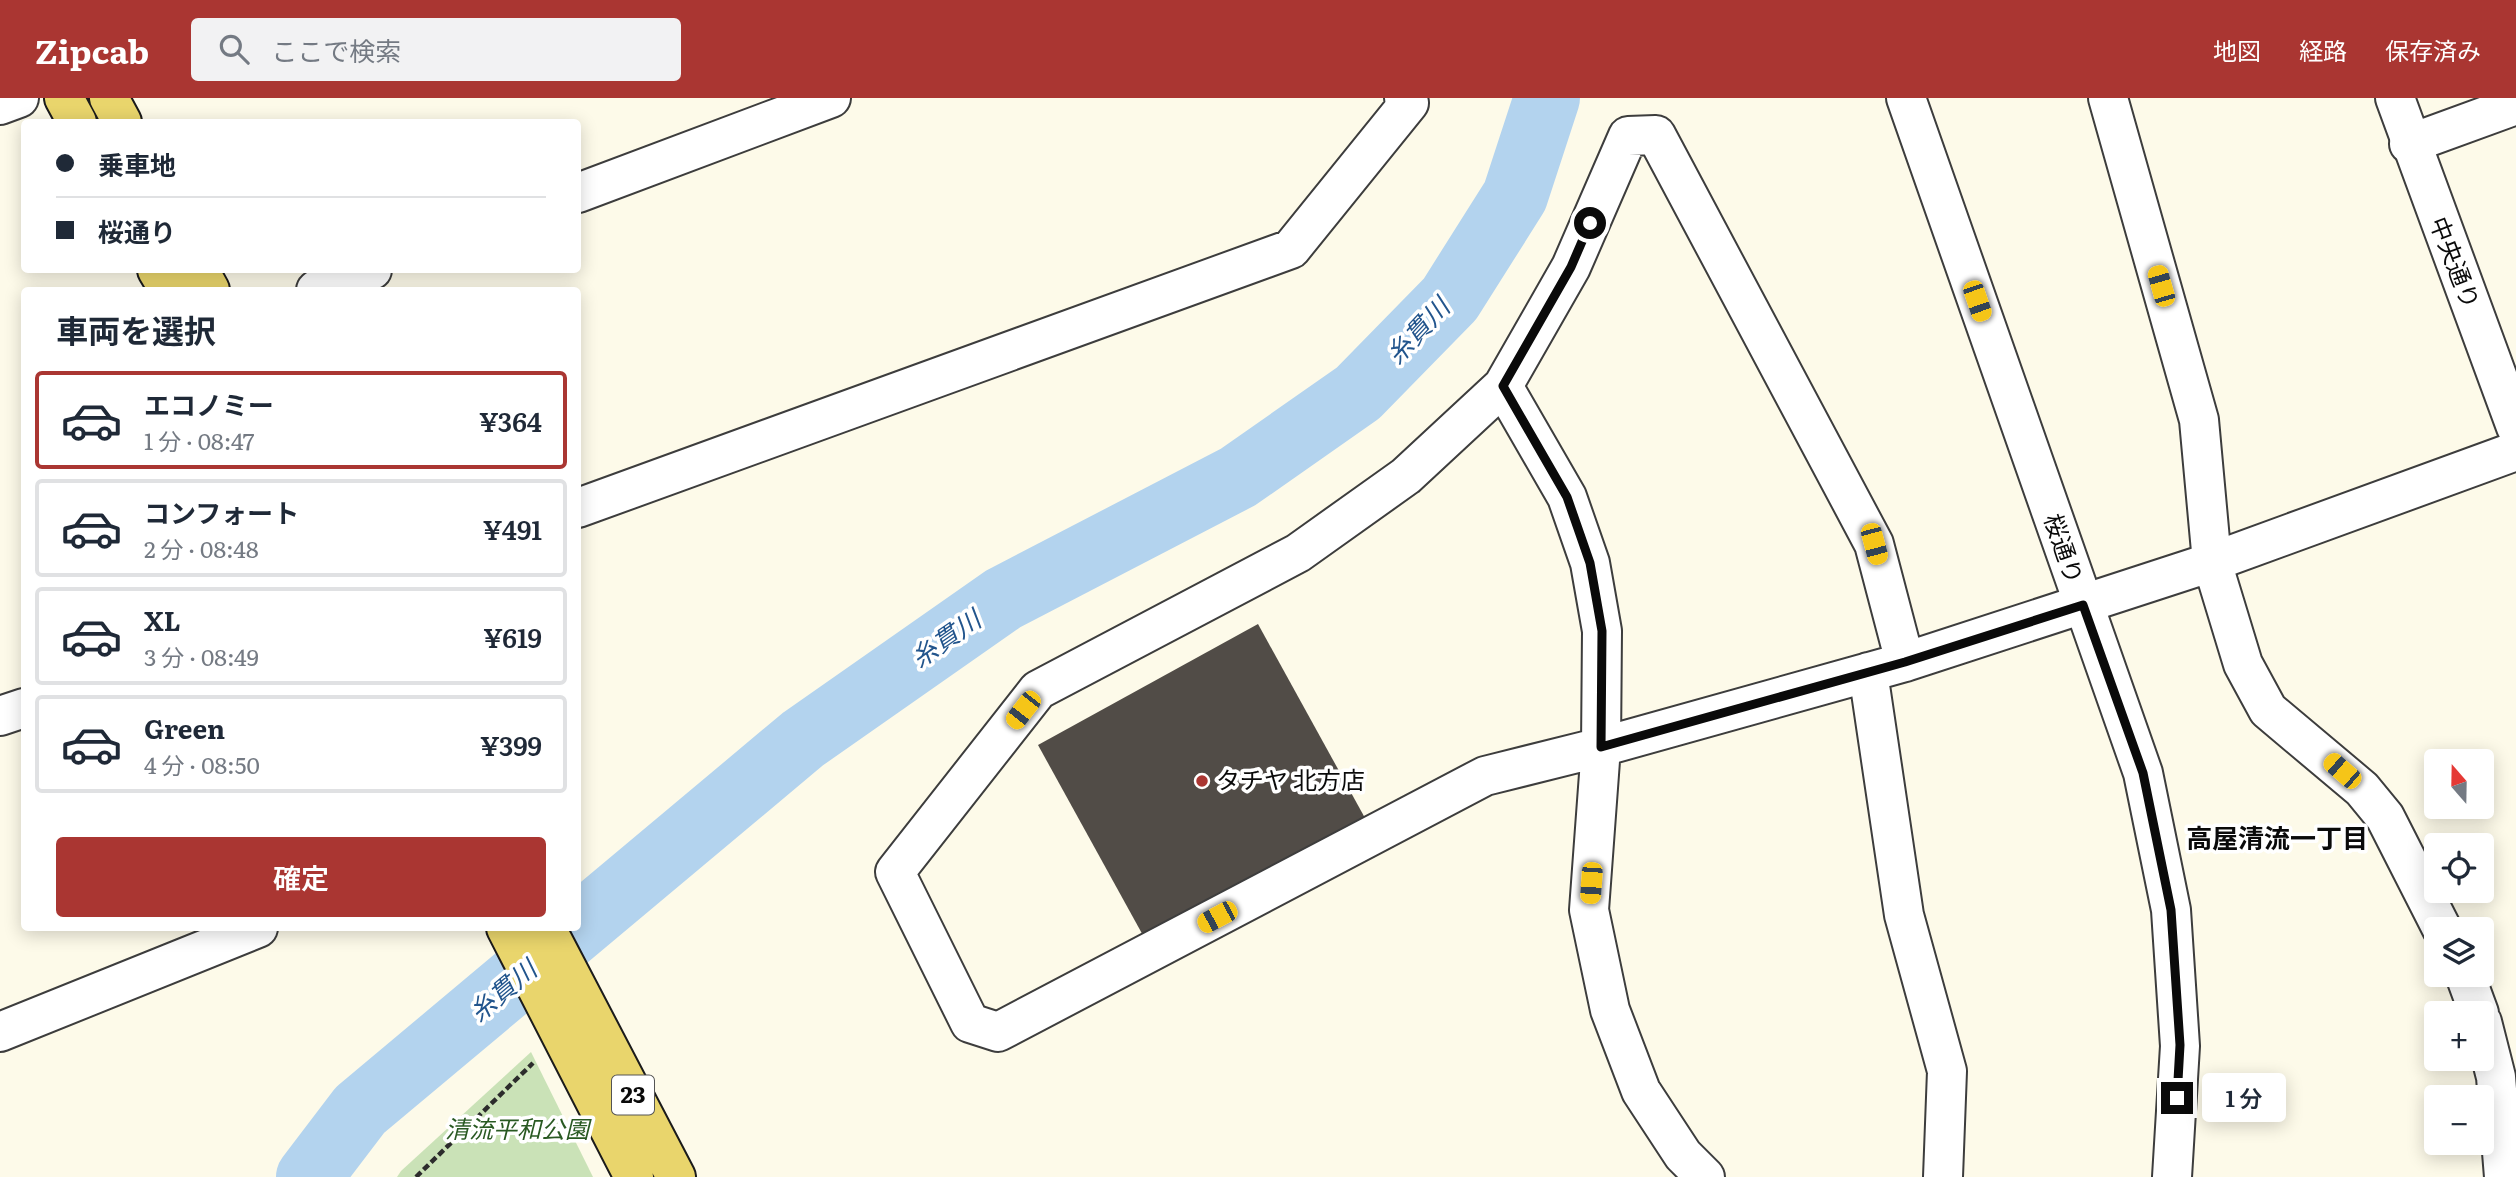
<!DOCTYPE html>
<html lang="ja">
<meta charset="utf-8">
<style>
:root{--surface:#fff;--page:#f2f2f3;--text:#1f2937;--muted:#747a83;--line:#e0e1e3;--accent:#aa3632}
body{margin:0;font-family:Literata,"Noto Sans JP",serif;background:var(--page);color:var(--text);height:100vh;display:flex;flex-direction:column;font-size:26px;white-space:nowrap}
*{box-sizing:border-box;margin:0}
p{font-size:23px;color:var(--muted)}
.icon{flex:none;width:38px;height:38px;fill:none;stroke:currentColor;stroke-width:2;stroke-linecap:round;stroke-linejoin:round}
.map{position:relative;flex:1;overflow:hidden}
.details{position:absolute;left:21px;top:189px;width:560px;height:644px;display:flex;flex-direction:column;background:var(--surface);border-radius:7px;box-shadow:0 4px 18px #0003}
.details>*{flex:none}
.banner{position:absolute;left:21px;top:21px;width:560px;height:154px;border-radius:7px;box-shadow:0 4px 18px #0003;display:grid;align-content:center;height:154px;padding:0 35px;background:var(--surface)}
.needle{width:46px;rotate:340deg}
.fabs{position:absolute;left:2424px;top:651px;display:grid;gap:14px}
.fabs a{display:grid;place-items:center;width:70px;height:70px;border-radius:7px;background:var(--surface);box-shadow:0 4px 18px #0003;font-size:35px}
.end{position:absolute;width:32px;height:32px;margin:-16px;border:9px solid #0a0a0a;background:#fff;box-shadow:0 0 0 4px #fff}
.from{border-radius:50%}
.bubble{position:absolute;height:49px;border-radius:7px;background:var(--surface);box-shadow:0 4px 18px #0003;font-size:23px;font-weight:600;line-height:49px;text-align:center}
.car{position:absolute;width:21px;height:42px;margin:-21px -10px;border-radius:9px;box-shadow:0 0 5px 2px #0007;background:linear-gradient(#f5c518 24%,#345 0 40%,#f5c518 0 76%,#345 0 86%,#f5c518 0)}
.banner b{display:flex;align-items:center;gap:24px;height:66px;font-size:26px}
.banner b+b{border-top:2px solid var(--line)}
.banner i{width:18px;height:18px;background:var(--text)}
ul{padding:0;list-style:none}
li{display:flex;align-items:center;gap:21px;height:98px;margin:0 14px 10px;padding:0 21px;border:4px solid var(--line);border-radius:7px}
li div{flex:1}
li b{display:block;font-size:26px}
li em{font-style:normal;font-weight:600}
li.active{border-color:var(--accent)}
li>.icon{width:63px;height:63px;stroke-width:1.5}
h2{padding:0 35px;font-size:32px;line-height:84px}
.cta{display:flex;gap:14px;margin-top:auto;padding:14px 35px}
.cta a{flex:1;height:80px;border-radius:7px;background:var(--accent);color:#fff;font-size:28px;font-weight:600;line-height:80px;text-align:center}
header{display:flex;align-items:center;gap:42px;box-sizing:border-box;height:98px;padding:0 35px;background:var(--accent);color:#fff}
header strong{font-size:33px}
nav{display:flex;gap:38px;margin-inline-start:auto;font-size:24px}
.search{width:490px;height:63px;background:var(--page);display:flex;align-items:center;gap:18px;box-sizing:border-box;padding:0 24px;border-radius:7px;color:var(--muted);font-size:26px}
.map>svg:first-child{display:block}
</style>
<header>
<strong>Zipcab</strong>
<div class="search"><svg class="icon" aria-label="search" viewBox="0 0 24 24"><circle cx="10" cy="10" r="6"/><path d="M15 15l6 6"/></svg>ここで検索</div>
<nav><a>地図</a><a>経路</a><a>保存済み</a></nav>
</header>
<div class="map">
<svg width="2516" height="1079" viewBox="0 0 2516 1079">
<rect width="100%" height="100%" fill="#fdfae9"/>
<!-- green -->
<path fill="#cae2b7" d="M531,954L593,1079H397L401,1073Z"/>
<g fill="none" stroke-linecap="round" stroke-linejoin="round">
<!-- river -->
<path stroke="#b3d3ee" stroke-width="66" d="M309,1079L360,1012L803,641L1003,501L1238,379L1358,295L1450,201L1515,98L1547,0"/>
</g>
<!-- building -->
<path fill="#514c47" d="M1258,526L1365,720L1145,841L1038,647Z"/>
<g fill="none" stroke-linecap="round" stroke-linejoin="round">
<!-- minor casing -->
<g stroke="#3d3d3d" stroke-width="42">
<path id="minor" d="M2108,0L2199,322L2212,464L2243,566L2268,612L2362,691L2385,719L2442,831
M0,7L19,0
M2409,46L2516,7
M578,95L831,0
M316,192L372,172
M1503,288L1567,399L1590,465L1602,533L1601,649L1589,812L1610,912L1641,993L1683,1057L1705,1079
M578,410L1291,151L1409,5L1404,0
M1905,564L1874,446L1656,37L1628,38L1571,169L1503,288L1406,378L1298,455L1038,592L895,774L970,925L998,934L1485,678L1601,649L1905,564L2212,464L2516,353
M1868,574L1904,817L1947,973L1943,1079
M0,618L24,610
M2465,877L2479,915
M2482,924L2496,979L2504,1079
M0,934L258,830"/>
</g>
<!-- tertiary casing -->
<g stroke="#3d3d3d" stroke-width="42">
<path id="tertiary" d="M1906,0L2143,675L2171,812L2180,948L2172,1079
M2395,0L2516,329"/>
</g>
<!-- primary casing -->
<g stroke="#1b1b1b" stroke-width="42">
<path id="primary" d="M64,0L77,24
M109,0L122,24
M157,172L169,192
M199,172L210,192
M506,830L634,1079
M546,830L676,1079"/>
</g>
<!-- path -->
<path stroke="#2c2c2c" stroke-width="4.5" stroke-dasharray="7 3.5" stroke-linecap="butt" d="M416,1079L533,965"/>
<!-- minor -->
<use href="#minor" stroke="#fff" stroke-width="38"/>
<!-- tertiary -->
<use href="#tertiary" stroke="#fff" stroke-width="38"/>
<!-- primary -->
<use href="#primary" stroke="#e9d56c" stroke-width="38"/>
</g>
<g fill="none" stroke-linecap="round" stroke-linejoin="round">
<!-- route -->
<path stroke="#0a0a0a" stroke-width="9" d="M1590,125L1571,169L1503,288L1567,399L1590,465L1602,533L1601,649L1905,564L2083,507L2143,675L2171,812L2180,947L2177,1000"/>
</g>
<!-- markers -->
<circle fill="#aa3632" stroke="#fff" stroke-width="2.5" cx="1202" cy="683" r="7"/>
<g text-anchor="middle" stroke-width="7" stroke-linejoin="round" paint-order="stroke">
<!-- shield labels -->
<rect fill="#fff" stroke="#545454" stroke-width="2" x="612" y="977.5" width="42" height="39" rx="5"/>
<g font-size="23" font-weight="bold" fill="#0a0a0a">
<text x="633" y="1005">23</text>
</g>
<!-- street labels -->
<g font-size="24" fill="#0a0a0a" stroke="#fff">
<text transform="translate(2454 165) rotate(69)" y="8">中央通り</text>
<text transform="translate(2063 451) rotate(71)" y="8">桜通り</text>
</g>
<!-- poi labels -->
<g font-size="24" fill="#0a0a0a" stroke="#fff" text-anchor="start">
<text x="1216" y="691">タチヤ 北方店</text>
</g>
<!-- park labels -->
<g font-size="24" font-style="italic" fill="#295922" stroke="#fff">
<text x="517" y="1040">清流平和公園</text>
</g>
<!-- water labels -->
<g font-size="26" font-style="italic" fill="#22558d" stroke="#fff">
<text transform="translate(1418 233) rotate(-47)" y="9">糸貫川</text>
<text transform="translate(946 541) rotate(-35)" y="9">糸貫川</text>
<text transform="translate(503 893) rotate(-40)" y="9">糸貫川</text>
</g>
<!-- neighbourhood labels -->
<g font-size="26" font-weight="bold" fill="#0a0a0a" stroke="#fff">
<text x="2277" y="750">高屋清流一丁目</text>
</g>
</g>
</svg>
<div class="fabs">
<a><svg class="needle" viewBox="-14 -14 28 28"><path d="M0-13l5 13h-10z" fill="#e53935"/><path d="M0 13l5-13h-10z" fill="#747a83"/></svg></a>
<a><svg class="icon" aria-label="locate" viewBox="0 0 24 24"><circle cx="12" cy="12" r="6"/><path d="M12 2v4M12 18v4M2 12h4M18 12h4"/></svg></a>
<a><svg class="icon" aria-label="layers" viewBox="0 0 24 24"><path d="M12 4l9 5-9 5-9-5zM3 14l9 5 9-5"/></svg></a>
<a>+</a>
<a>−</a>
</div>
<i class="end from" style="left:1590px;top:125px"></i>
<i class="end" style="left:2177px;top:1000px"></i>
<div class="bubble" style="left:2202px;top:975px;width:84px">1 分</div>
<i class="car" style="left:2161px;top:188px;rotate:344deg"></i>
<i class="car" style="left:1977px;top:203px;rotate:161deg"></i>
<i class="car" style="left:1874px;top:446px;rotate:165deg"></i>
<i class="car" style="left:1023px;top:612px;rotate:218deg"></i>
<i class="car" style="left:2342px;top:673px;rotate:311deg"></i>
<i class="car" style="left:1591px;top:785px;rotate:184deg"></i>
<i class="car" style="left:1217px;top:819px;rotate:242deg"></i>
<div class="banner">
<b><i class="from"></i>乗車地</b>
<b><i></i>桜通り</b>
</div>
<section class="details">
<h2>車両を選択</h2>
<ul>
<li class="active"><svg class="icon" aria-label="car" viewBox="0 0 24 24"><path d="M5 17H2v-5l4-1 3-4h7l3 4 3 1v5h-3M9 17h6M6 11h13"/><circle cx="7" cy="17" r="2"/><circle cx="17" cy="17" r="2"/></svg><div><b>エコノミー</b><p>1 分 · 08:47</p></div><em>¥364</em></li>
<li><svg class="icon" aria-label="car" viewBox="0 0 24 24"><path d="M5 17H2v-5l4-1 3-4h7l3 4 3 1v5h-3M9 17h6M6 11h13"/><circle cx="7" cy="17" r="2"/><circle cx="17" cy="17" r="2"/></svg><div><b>コンフォート</b><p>2 分 · 08:48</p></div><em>¥491</em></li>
<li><svg class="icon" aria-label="car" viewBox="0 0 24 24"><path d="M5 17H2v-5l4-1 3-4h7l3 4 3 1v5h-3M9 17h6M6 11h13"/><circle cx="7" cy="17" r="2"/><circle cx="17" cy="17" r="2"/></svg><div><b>XL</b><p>3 分 · 08:49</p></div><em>¥619</em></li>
<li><svg class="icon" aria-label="car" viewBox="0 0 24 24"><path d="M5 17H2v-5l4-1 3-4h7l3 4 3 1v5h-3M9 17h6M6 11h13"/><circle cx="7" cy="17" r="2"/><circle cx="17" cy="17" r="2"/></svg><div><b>Green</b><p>4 分 · 08:50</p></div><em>¥399</em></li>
</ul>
<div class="cta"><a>確定</a></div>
</section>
</div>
